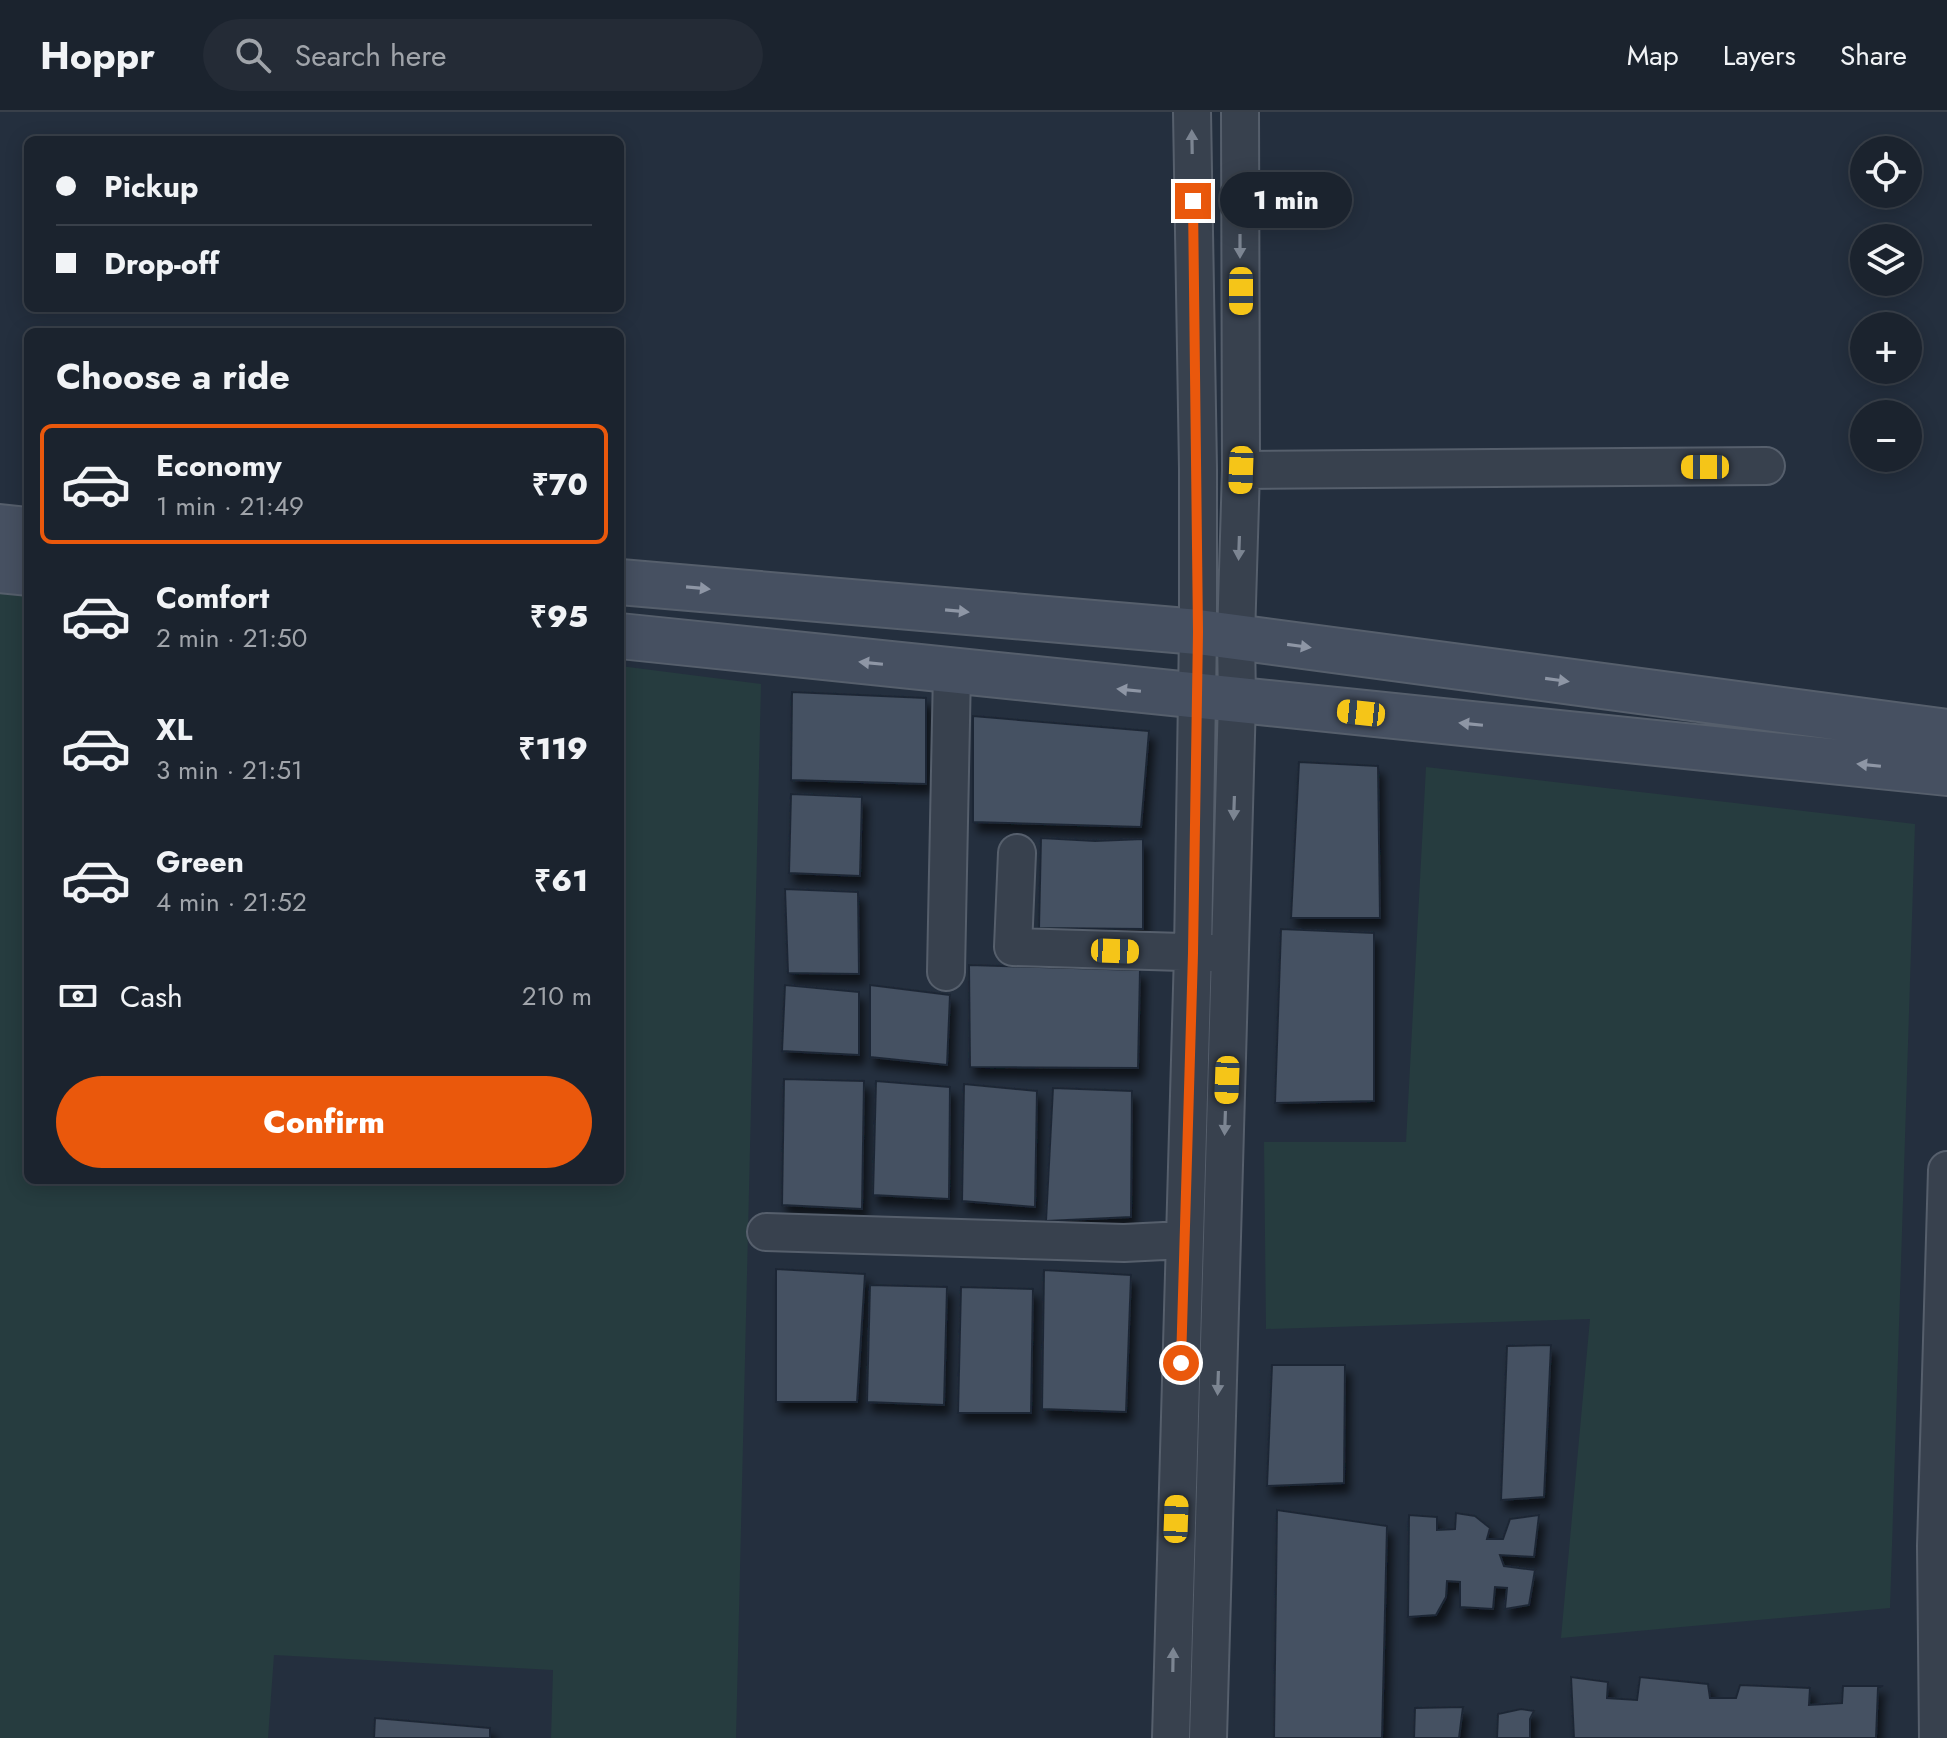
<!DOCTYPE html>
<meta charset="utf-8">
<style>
:root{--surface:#1b232e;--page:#242b36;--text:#f1f3f6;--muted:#a0a4aa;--line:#39404a;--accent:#ea580c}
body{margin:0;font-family:Jost,sans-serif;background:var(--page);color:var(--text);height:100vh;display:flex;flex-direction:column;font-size:30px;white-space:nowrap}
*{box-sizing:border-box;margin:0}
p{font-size:26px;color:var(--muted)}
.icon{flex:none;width:44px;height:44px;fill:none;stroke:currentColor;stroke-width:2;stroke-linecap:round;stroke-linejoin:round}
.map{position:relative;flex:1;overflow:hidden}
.details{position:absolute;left:24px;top:216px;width:600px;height:856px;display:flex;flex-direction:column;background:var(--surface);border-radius:12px;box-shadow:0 4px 20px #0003,0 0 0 2px var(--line)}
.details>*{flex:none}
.guide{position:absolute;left:24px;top:24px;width:600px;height:176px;border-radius:12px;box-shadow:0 4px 20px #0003,0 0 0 2px var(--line);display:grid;align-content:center;height:176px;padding:0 32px;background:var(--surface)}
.tools{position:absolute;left:1850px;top:24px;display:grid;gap:16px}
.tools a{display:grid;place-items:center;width:72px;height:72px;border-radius:50%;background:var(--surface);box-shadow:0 4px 20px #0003,0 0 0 2px var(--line);font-size:40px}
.end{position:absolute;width:36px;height:36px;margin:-18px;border:10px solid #ea580c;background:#fff;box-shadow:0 0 0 4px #fff}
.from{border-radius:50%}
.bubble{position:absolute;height:56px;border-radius:28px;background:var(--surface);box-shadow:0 4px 20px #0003,0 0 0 2px var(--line);font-size:26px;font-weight:800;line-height:56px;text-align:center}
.car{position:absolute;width:24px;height:48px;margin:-24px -12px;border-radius:10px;box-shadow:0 0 6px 2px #0007;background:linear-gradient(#f5c518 24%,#345 0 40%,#f5c518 0 76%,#345 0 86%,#f5c518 0)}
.guide b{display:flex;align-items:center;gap:28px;height:76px;font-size:30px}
.guide b+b{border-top:2px solid var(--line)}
.guide i{width:20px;height:20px;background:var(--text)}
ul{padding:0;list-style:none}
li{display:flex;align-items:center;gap:24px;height:120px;margin:0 16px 12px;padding:0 16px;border:4px solid transparent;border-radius:12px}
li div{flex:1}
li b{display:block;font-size:30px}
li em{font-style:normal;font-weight:800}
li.selected{border-color:var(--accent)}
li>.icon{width:72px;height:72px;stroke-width:1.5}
h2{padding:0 32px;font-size:36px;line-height:96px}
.pay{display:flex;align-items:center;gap:20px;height:88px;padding:0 32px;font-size:30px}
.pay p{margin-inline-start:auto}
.action{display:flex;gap:16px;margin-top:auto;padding:16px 32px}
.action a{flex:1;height:92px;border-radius:48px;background:var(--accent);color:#fff;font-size:32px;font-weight:800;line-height:92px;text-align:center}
header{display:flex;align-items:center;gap:48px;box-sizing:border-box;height:112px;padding:0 40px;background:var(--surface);border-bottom:2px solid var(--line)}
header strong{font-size:38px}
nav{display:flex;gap:44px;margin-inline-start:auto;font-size:28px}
.search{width:560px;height:72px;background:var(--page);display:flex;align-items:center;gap:20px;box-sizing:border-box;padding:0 28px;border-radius:44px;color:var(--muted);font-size:30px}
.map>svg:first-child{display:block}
</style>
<header>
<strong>Hoppr</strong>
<div class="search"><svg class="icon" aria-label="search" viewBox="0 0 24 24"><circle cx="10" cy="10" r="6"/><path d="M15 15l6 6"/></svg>Search here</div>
<nav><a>Map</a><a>Layers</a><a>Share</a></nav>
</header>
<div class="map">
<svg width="1947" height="1626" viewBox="0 0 1947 1626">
<defs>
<filter id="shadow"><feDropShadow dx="5" dy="9" stdDeviation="4" flood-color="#0009"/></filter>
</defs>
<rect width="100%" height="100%" fill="#242f3e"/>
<!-- green -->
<path fill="#263c3f" d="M0,476L28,480V1068H620V554L761,572L736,1626H551L553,1558L274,1543L268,1626H0Z
M1426,655L1915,712L1890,1496L1561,1526L1590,1207L1266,1217L1264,1030H1406Z"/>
<!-- building -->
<path fill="#455162" stroke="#1f2835" stroke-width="2" filter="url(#shadow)" d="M792,580L926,586V672L791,668Z
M973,604L1149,619L1141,715L973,710Z
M1299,650L1378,654L1380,806H1291Z
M791,682L862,685L860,764L789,761Z
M1041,726L1095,729L1143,727V817L1039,816Z
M785,777L858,780L859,862L788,861Z
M1281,817L1374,821V989L1275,991Z
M969,853L1140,858L1138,956L970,955Z
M785,873L859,880V943L782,939Z
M870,873L950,883L947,953L870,945Z
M784,967L864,969L862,1097L782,1093Z
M876,969L950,975L949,1087L873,1083Z
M964,972L1037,979L1035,1095L962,1089Z
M1053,976L1132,979L1131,1105L1046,1109Z
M776,1157L865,1162L857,1290H776Z
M1044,1158L1131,1163L1126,1300L1042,1297Z
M870,1173L947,1175L944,1293L867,1290Z
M961,1175L1033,1177L1031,1301H958Z
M1551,1233L1544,1385L1501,1388L1507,1234Z
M1272,1253H1345L1344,1371L1267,1374Z
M1277,1398L1387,1414L1382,1626H1274Z
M1456,1401L1475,1404L1490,1416L1487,1427H1503L1510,1407L1539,1403L1534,1445L1500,1443L1504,1454L1535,1458L1529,1493L1505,1497L1507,1476L1495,1475L1493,1497L1460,1495V1470L1447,1469L1446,1485L1436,1503L1408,1505L1409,1403L1437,1405V1418L1455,1417Z
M1571,1565L1608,1570L1607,1586L1637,1588L1640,1565L1708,1572L1710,1586H1736L1740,1573L1810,1576L1809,1593L1842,1591L1843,1574H1883L1878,1576L1876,1626H1574Z
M1463,1595L1459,1626H1414L1415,1596Z
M1521,1597L1534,1599L1530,1607V1626H1497L1498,1602Z
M375,1606L490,1616V1626H374Z"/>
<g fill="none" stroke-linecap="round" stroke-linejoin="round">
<!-- street casing -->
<g stroke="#565f6c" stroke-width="40">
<path id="street" d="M1241,358L1766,354
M1017,741L1013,835L1216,841
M946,860L952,559
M766,1120L1124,1131L1184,1128
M1171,1626L1193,841L1198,520V357L1192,0
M1208,1626L1237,588L1236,525L1241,358L1240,0
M1938,1626L1936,1434L1947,1058"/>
</g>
<!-- secondary casing -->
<g stroke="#565f6c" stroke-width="48">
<path id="secondary" d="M0,415L28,418
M0,458L28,461
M620,470L1198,520L1947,620
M620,524L1947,661"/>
</g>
<!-- street -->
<use href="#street" stroke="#38414e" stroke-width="36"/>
<!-- secondary -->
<use href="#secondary" stroke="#465061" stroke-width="44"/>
</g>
<!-- one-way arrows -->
<defs><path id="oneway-solid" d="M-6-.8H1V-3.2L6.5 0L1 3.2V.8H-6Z" transform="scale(2)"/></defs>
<g fill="#7c8592">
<use href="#oneway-solid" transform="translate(1192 30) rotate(-91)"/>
<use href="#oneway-solid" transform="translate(1240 134) rotate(90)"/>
<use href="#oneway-solid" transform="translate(1239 436) rotate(92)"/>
<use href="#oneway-solid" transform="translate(1234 696) rotate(92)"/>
<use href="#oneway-solid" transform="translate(1225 1011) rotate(92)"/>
<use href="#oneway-solid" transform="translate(1218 1271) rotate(92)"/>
<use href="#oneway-solid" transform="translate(1173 1548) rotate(-89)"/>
</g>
<g fill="#8e96a5">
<use href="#oneway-solid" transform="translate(698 476) rotate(5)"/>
<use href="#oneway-solid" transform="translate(957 499) rotate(5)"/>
<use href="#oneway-solid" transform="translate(1299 534) rotate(8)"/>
<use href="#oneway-solid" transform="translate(871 551) rotate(-174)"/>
<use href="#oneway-solid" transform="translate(1557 568) rotate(8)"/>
<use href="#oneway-solid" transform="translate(1129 578) rotate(-174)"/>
<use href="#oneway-solid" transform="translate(1471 612) rotate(-174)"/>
<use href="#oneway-solid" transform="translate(1869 653) rotate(-174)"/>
</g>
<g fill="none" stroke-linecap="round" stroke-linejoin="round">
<!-- route -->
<path stroke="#ea580c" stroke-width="10" d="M1181,1251L1193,841L1198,520L1193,89"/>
</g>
</svg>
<div class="tools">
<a><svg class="icon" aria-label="locate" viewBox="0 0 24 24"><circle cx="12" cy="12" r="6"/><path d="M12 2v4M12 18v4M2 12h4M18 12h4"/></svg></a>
<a><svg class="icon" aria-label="layers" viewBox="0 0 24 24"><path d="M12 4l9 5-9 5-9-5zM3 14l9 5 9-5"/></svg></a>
<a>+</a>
<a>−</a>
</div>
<i class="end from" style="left:1181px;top:1251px"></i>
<i class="end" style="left:1193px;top:89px"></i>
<div class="bubble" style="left:1220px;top:60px;width:132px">1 min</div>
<i class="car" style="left:1241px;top:179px;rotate:180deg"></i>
<i class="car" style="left:1705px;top:355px;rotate:270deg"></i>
<i class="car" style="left:1241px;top:358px;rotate:182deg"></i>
<i class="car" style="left:1361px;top:601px;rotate:276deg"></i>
<i class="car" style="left:1115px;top:839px;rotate:92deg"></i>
<i class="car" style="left:1227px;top:968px;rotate:182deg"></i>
<i class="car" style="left:1176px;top:1407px;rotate:2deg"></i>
<div class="guide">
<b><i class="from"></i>Pickup</b>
<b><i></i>Drop-off</b>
</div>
<section class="details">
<h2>Choose a ride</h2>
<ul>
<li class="selected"><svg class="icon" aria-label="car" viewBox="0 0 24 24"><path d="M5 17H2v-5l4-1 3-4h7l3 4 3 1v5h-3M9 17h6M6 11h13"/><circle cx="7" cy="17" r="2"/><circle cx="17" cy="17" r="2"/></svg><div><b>Economy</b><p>1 min · 21:49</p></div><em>₹70</em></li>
<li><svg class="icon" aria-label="car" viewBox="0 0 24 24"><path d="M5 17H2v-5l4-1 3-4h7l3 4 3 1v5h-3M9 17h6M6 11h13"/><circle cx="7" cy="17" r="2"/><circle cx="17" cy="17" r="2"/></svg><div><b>Comfort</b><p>2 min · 21:50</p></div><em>₹95</em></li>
<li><svg class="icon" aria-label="car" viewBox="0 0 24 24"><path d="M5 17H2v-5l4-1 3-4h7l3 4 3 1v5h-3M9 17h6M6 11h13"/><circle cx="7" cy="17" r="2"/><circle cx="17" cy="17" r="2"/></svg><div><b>XL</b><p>3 min · 21:51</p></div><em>₹119</em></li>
<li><svg class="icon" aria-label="car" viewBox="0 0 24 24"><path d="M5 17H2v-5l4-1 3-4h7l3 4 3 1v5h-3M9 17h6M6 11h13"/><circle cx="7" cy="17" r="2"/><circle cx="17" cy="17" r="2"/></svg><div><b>Green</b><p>4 min · 21:52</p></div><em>₹61</em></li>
</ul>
<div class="pay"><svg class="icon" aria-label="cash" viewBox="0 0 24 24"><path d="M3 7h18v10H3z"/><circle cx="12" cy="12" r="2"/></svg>Cash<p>210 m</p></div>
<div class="action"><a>Confirm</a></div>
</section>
</div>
